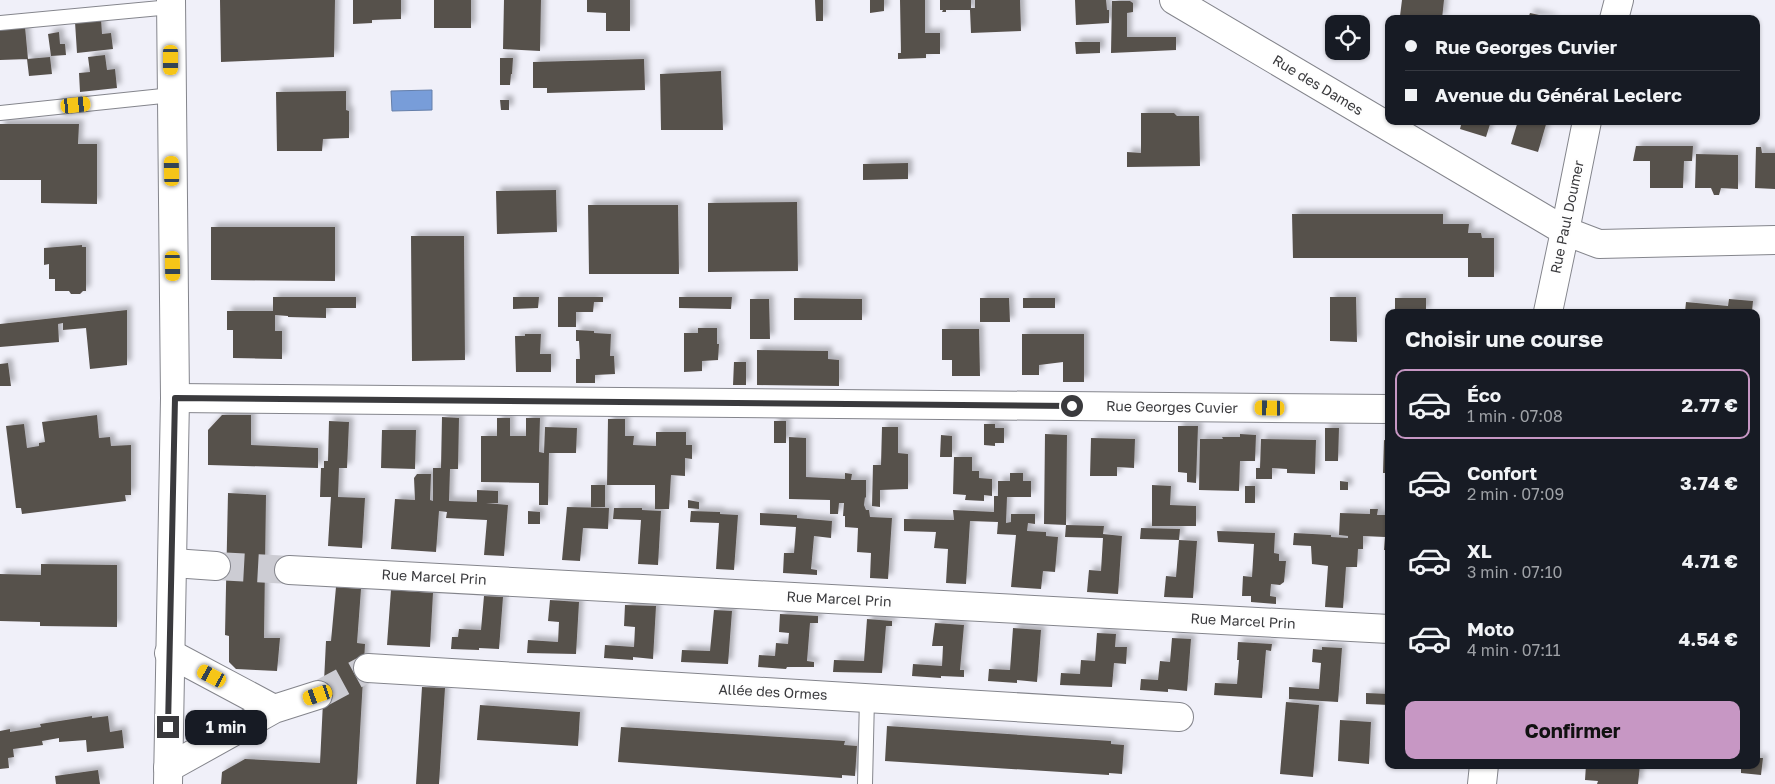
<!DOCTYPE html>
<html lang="fr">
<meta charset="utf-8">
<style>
:root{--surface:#171b24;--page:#242831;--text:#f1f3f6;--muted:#9ea1a6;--line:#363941;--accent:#c797c4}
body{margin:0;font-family:"Golos Text",sans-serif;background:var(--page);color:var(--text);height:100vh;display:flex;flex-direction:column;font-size:19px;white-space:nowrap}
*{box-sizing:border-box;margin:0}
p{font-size:16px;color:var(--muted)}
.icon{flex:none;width:28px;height:28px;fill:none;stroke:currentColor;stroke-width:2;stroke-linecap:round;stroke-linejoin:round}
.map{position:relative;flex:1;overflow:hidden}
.drawer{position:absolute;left:1385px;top:309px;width:375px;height:460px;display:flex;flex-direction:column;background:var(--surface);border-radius:10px;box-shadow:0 1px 4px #0004}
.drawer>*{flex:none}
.banner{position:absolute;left:1385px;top:15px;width:375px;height:110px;border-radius:10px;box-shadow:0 1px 4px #0004;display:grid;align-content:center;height:110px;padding:0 20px;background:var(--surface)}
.buttons{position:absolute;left:1325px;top:15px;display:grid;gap:10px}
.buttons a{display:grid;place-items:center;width:45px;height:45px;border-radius:10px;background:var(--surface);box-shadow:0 1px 4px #0004;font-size:25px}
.end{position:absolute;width:22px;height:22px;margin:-11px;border:6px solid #3a3a3d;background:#fff;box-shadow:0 0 0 2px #fff}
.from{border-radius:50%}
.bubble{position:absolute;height:35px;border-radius:10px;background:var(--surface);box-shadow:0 1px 4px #0004;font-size:16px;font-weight:700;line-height:35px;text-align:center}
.car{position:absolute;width:15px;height:30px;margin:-15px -8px;border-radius:6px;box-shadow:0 0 4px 1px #0007;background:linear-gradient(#f5c518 24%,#345 0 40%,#f5c518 0 76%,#345 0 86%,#f5c518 0)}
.banner b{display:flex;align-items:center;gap:18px;height:48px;font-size:19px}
.banner b+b{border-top:1px solid var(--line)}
.banner i{width:12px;height:12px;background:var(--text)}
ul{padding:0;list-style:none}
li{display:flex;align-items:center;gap:15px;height:70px;margin:0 10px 8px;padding:0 10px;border:2px solid transparent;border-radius:10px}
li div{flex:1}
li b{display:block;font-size:19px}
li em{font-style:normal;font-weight:700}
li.on{border-color:var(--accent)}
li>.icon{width:45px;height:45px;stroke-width:1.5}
h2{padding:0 20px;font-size:22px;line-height:60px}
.action{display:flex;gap:10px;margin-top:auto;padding:10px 20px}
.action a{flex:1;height:58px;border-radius:10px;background:var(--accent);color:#111;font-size:20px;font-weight:700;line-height:58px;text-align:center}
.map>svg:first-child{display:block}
</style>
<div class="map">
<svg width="1775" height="784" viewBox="0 0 1775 784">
<defs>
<filter id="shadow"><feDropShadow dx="4.5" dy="-4.5" stdDeviation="2.5" flood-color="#0004"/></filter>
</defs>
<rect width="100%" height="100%" fill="#f0f0f9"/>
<!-- water -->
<path fill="#789dd9" stroke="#657faa" d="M432,90V110L392,111L391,91Z"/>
<!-- building -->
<path fill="#57514c" filter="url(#shadow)" d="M220,0H335L334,57L221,62Z
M353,0H401V19L372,20V23L353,24Z
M434,0H471V28H434Z
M504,0H541L540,51L503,49Z
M587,0H630V31H606V13L587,12Z
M815,0H823V21H816Z
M870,0H884V11L870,13Z
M900,0H925V33H940V54H926V58L898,59V53H901Z
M940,0H971V8H975V0H1020L1021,31L971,33L970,10H946V12H942L943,10H940Z
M1075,0H1106L1107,10H1109V23L1076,25Z
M1402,0H1444L1442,19L1400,16Z
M1112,1H1130L1133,3V12L1127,13V37H1176V50L1111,53Z
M1530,13L1553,18V19H1528Z
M101,19L102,34L111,33L113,49L77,53L75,22Z
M25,27L28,59L0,60V30Z
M59,32L60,44H65L66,55L51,56L48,34Z
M1075,42H1100V53L1076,54Z
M105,55L107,70L115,69L117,88L80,92L79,73L90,72L88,57Z
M50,57L52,74L29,76L27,59Z
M500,58H513L512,74H511L510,85H500Z
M644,59L645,90L547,93V88H533V62Z
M721,71L723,130H661L660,74Z
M346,91V110L349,111V138L323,139L322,151H277L276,92Z
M500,100H509V110H501Z
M1141,113H1174L1177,116H1199L1200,166L1127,167V152L1141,153Z
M1462,121H1491L1486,137L1460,129Z
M1518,121H1547L1538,152L1511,144Z
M1708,121H1753V123L1708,124Z
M0,124H79L78,144H97V204L41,203V180H0Z
M1636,146H1693L1692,161H1684L1683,188H1650V161H1633Z
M1756,147H1761L1762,153H1775V189L1755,188Z
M1696,154L1738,155V189L1721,188L1719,195H1714L1711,188H1695Z
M908,163V179L863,180V164Z
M556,190L557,232L497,234L496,191Z
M797,202L798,271L708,272V203Z
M588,205H678L679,274H589Z
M1292,214H1443V224H1469L1468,233H1481L1482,238H1494V277H1468V258H1293Z
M211,227H335V281L211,280Z
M411,236H464L465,360L412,361Z
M82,245V247H86V291H83L80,294H71L69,291H55V279H49V264L44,265V248Z
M273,297H356V308H326V318L288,317V316L275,315V331H282V359L233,358V330H227V311H273Z
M513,297H539L538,308L513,309Z
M558,297H603V302H594L593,312H576V327H558Z
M679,297H732L731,309L679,308Z
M1330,297H1356L1357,342L1330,341Z
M794,298L862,299V320H794Z
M980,298H1009L1010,322H980Z
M1023,298H1055V308H1023Z
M1395,298H1426V312H1395Z
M750,299H769L770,339H750Z
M1729,299L1753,301L1752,312H1685L1686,302L1728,306Z
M127,310V365L90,369L86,328L63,330V323L58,324L59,342L0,347V324Z
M698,328H717V344H719L718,360L702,361V371L684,372V333H698Z
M942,329H979L980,376H952V360H942Z
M576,330L594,331V333L611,334L610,356H614L615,374L595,375V383H576V359H580L579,341H576Z
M525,334H541L540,354H551V372H516L515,336H525Z
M1022,334H1084V382H1063V362L1039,365V375H1022Z
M757,350L828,351V359L839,360V386L757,385Z
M734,362H746V385H733Z
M8,363L11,386H0V364Z
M97,415L99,438L110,437L111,446L131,445V495H125L126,501L22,514L21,508H16L6,426L24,424L27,448L39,446V443L45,442L42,422Z
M222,415H251V445L318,448V468L208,465V430Z
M442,417L459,418L458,469H450L449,501L477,502V490L498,491V503H486L508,505L504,556L484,555L487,520L446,518L447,512L439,511L436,552L391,549L395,499L415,500L414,478L417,474H431L430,500L433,501V468H441Z
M497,418H510V436H526V418H540L539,452L544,453L545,427L577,428L576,453H549L548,505H539V483L481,482V436H497Z
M608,419H625V436H634L633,445L656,446V432H686V445H692V459L685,458V476L671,475L669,509H655V485H607Z
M329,421L349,422L347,468H339L338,497L365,498L362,548L328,546L331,497H320L321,468H324V461H328Z
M774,421H786V443H774Z
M984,424H995V428H1004V443H995V446L984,445Z
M1178,426H1198L1196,483L1187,482V473L1178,472Z
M882,427H898V453L908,454V489L880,490V507L872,506L873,465H881Z
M1325,428H1339L1338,461H1325Z
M382,430H416L415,469L381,468Z
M1045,434L1067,435L1066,525L1044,524Z
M1240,434L1256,435L1255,461H1240L1239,491L1199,490L1200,439H1223L1222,437H1240Z
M941,435L952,436V457H940Z
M789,437L806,438V477L845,479V473L852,474L851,480H866V498L865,497L864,505L866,510H869L870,517L892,518L888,579L870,578L871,553L857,552L858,528L845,527V516H843L844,503H839L838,514H830V500L789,499Z
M1091,438L1135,439L1134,468L1117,467V476H1090Z
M1261,439L1316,440L1315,474L1287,473V469L1272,468V479H1256V468H1260Z
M1384,440L1389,441V473H1383Z
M954,457H972V471H979V478L992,479V496L984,495V501L965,500L966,495L953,494Z
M1010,473H1023V481H1031V497H1007L1006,523L1011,522V514H1035V524L1028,523L1027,531L1046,532V536L1058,537L1055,572L1043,571L1041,589L1011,587L1016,535L997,534L998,522L970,521L966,584L946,583L948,549L934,548L936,532L904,531V519L954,520L953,510L994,512V496H998V481H1010Z
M1340,481L1348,482V490H1340Z
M591,485H605V507H591Z
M1152,485L1171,486L1170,505L1196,506V526H1152Z
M1245,486H1255V503H1245Z
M228,493L266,495L264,638H280L277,671L236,669L229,662V636L225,635Z
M688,500L699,502V509L688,508Z
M567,507L609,508L608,529L583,528L580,561L562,560Z
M614,508H642V510L661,511L658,565L638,564L641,520L613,519Z
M1370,509H1378L1377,515H1389V550H1384L1385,537L1363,536V549H1358L1357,567H1346L1343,608L1325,607L1328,566L1312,564L1311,546L1293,545L1294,533L1331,535V537L1348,538V536L1339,535L1340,513L1370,514Z
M528,511L540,512V524H528Z
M691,511L720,512V514L738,515L734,570L716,569L719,523L690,522Z
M760,513L797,515V518L832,521L831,538L814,536L811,569L817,570V575L783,573L784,553H794L796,527L760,525Z
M1066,525L1104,526L1103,534L1122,536L1118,594L1087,592L1089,570L1101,571L1103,538L1065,537Z
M1141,528L1180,529L1179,540L1197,541L1193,598L1164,597L1166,576L1176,577L1179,540L1140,539Z
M1217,531L1275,533L1274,553L1279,554V561H1286L1284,582L1280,585L1271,584L1270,596L1276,597V604L1251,602V596H1242L1243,576L1252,577L1254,544L1218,542Z
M41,564L117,565V627L40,626V622L0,621V574L41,575Z
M336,587L361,589L357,643L365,644L357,784H221L222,772L245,759L320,763L326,641H331Z
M391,590L433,593L430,647L387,645Z
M484,596L503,597L499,649L479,648V650L451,649L452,637H458L459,629L481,630Z
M550,600L579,602L576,654L527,653L528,640L558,642L559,622L548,621Z
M625,605L656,606L653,659L633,657V660L604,658L605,645L634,647L635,627L624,626Z
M714,610L732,611L728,664L681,662L682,650L710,651Z
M780,614L818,616V623H810L807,661L814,662V667H787L786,669L758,667L759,655L775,656L776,643L788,644L789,633L779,632Z
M867,619L892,621V626H886L882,673L833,672L834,660L864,661Z
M935,623L964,625L960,670H964V677L941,676V678L912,676L913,664L942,666L943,646H932Z
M1013,628L1041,630L1037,682L1017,680V683L988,681L989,669L1010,670Z
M1097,633L1116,634L1115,647H1127L1126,664L1114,663L1112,687L1060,685L1061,673L1080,674L1081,660L1095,661Z
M1172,638L1191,639L1187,691L1168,689V692L1140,690L1141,679L1158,680L1160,661L1170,662Z
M1238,642L1272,644L1271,651L1266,650L1262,698L1214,695L1215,683L1237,684L1239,660H1237Z
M1322,647L1342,648L1338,702L1289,699V687L1319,689L1321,663L1312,662L1313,649L1322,650Z
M422,687L445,688L439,784H416Z
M1366,693L1389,694V705L1366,704Z
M1286,702L1319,705L1313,777L1280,774Z
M480,705L580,712L578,746L477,740Z
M92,716V718L108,716L110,732L122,730L124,748L87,752L86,740L59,742V738L42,741L43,745L13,749L14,757L8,758L9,768L0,769V731L10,729V732L41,727L40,724Z
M1340,720L1371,722L1369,764L1338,761Z
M887,726L1111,741V744L1124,745L1122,774L1109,773V775L885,761Z
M621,727L845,741L844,745L857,746L855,776L842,775V778L618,762Z
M1756,758H1763L1761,775L1741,773V765H1756Z
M1586,765H1640L1638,784H1597L1598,781L1585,780Z
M98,770L100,784H56L55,776Z"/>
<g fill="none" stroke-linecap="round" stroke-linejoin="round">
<!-- minor-tunnel -->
<path stroke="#ccccd3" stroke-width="28" stroke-dasharray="28 14" stroke-linecap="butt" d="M216,566L289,570
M318,695L368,668"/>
<!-- service casing -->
<g stroke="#84858c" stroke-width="16">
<path id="service" d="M0,23L171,7
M0,113L172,95
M865,784L867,698"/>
</g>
<!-- minor casing -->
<g stroke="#84858c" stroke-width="30">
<path id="minor" d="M1614,19L1619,0
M1565,231L1587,121
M175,398L1389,409
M173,563L216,566
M289,570L1389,629
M169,653L274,709
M368,668L1179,717
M168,768L274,709L318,695"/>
</g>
<!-- tertiary casing -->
<g stroke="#84858c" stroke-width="30">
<path id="tertiary" d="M1174,0L1565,231L1599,244L1775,240
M1548,312L1565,231
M1482,784L1484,765"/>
</g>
<!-- secondary casing -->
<g stroke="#84858c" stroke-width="30">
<path id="secondary" d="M168,784L175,398L171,0"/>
</g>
<!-- service -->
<use href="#service" stroke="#fff" stroke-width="14"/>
<!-- minor -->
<use href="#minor" stroke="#fff" stroke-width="28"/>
<!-- tertiary -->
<use href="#tertiary" stroke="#fff" stroke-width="28"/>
<!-- secondary -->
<use href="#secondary" stroke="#fff" stroke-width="28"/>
</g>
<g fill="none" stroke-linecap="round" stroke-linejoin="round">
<!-- route -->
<path stroke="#3a3a3d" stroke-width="6" d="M168,727L175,398L1072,406"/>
</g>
<g text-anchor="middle" stroke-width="5" stroke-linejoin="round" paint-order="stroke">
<!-- street labels -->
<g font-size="14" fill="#3a3a3d" stroke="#fefefe">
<text transform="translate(1318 85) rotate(31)" y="5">Rue des Dames</text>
<text transform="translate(1567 217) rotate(-78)" y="5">Rue Paul Doumer</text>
<text transform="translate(1172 407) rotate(1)" y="5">Rue Georges Cuvier</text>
<text transform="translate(434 577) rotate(3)" y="5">Rue Marcel Prin</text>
<text transform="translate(839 599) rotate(3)" y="5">Rue Marcel Prin</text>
<text transform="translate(1243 621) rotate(3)" y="5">Rue Marcel Prin</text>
<text transform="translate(773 692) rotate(3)" y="5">Allée des Ormes</text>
</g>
</g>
</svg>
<div class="buttons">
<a><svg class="icon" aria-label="locate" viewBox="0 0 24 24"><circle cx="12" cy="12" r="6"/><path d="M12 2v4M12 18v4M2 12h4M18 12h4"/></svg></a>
</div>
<i class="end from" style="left:1072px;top:406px"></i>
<i class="end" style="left:168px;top:727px"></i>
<div class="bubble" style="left:185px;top:710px;width:82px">1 min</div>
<i class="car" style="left:171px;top:60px;rotate:180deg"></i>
<i class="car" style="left:76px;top:105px;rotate:84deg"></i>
<i class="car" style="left:172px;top:171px;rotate:359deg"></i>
<i class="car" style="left:173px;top:266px;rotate:179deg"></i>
<i class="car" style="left:1270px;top:408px;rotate:271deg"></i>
<i class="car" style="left:212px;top:676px;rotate:298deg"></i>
<i class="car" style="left:318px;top:695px;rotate:251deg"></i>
<div class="banner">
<b><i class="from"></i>Rue Georges Cuvier</b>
<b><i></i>Avenue du Général Leclerc</b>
</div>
<section class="drawer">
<h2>Choisir une course</h2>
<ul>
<li class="on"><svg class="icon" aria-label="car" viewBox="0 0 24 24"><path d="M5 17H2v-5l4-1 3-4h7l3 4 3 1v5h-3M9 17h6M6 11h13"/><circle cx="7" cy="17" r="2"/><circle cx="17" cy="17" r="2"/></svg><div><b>Éco</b><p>1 min · 07:08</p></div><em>2.77 €</em></li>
<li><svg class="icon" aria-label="car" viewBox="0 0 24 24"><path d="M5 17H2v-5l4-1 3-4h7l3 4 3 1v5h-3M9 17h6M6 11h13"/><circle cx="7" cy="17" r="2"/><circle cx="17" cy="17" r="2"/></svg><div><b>Confort</b><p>2 min · 07:09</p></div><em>3.74 €</em></li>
<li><svg class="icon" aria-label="car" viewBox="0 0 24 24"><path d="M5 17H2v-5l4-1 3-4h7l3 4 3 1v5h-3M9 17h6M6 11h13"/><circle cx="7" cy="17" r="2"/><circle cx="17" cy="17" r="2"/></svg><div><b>XL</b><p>3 min · 07:10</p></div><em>4.71 €</em></li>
<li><svg class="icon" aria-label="car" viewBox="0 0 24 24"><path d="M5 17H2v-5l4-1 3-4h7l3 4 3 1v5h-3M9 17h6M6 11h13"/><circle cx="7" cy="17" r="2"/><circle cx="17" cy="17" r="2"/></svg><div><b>Moto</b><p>4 min · 07:11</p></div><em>4.54 €</em></li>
</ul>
<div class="action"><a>Confirmer</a></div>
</section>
</div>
